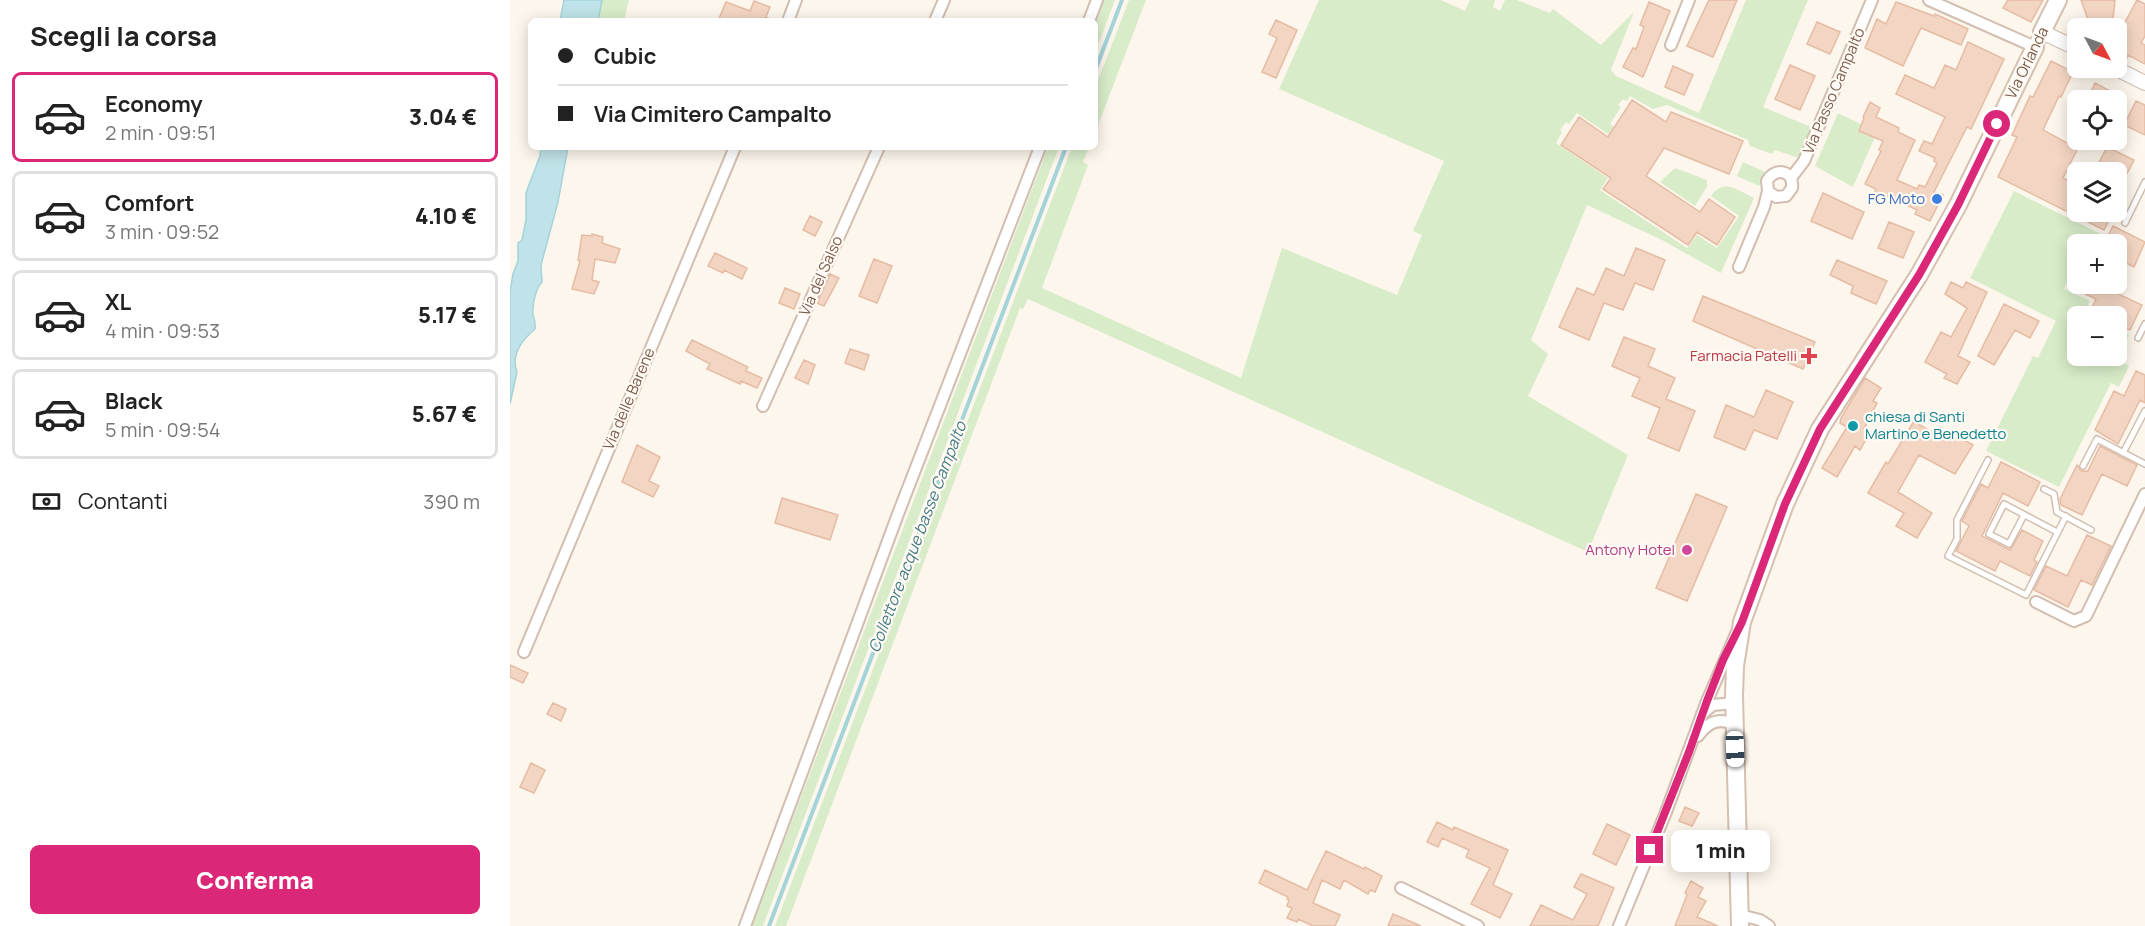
<!DOCTYPE html>
<html lang="it">
<meta charset="utf-8">
<style>
:root{--surface:#fff;--page:#f6f6f6;--text:#222;--muted:#767676;--line:#e0e0e0;--accent:#db2777}
body{margin:0;font-family:Manrope,sans-serif;background:var(--page);color:var(--text);height:100vh;display:flex;flex-direction:column;font-size:22px;white-space:nowrap}
*{box-sizing:border-box;margin:0}
p{font-size:20px;color:var(--muted)}
.icon{flex:none;width:33px;height:33px;fill:none;stroke:currentColor;stroke-width:2;stroke-linecap:round;stroke-linejoin:round}
.map{position:relative;flex:1;overflow:hidden}
.panel{display:flex;flex-direction:column;background:var(--surface);width:510px}
.panel>*{flex:none}
.hud{position:absolute;left:18px;top:18px;width:570px;height:132px;border-radius:9px;box-shadow:0 3px 15px #0003;display:grid;align-content:center;height:132px;padding:0 30px;background:var(--surface)}
.needle{width:39px;rotate:131deg}
.controls{position:absolute;left:1557px;top:18px;display:grid;gap:12px}
.controls a{display:grid;place-items:center;width:60px;height:60px;border-radius:9px;background:var(--surface);box-shadow:0 3px 15px #0003;font-size:30px}
.end{position:absolute;width:27px;height:27px;margin:-14px;border:8px solid #db2777;background:#fff;box-shadow:0 0 0 3px #fff}
.from{border-radius:50%}
.bubble{position:absolute;height:42px;border-radius:9px;background:var(--surface);box-shadow:0 3px 15px #0003;font-size:20px;font-weight:800;line-height:42px;text-align:center}
.car{position:absolute;width:18px;height:36px;margin:-18px -9px;border-radius:8px;box-shadow:0 0 4px 2px #0007;background:linear-gradient(#fff 24%,#345 0 40%,#fff 0 76%,#345 0 86%,#fff 0)}
.hud b{display:flex;align-items:center;gap:21px;height:57px;font-size:22px}
.hud b+b{border-top:2px solid var(--line)}
.hud i{width:15px;height:15px;background:var(--text)}
ul{padding:0;list-style:none}
li{display:flex;align-items:center;gap:18px;height:90px;margin:0 12px 9px;padding:0 18px;border:3px solid var(--line);border-radius:9px}
li div{flex:1}
li b{display:block;font-size:22px}
li em{font-style:normal;font-weight:800}
li.selected{border-color:var(--accent)}
li>.icon{width:54px;height:54px;stroke-width:1.5}
h2{padding:0 30px;font-size:27px;line-height:72px}
.pay{display:flex;align-items:center;gap:15px;height:66px;padding:0 30px;font-size:22px}
.pay p{margin-inline-start:auto}
.cta{display:flex;gap:12px;margin-top:auto;padding:12px 30px}
.cta a{flex:1;height:69px;border-radius:9px;background:var(--accent);color:#fff;font-size:24px;font-weight:800;line-height:69px;text-align:center}
main{display:flex;flex:1;min-height:0}
.map>svg:first-child{display:block}
</style>
<main>
<section class="panel">
<h2>Scegli la corsa</h2>
<ul>
<li class="selected"><svg class="icon" aria-label="car" viewBox="0 0 24 24"><path d="M5 17H2v-5l4-1 3-4h7l3 4 3 1v5h-3M9 17h6M6 11h13"/><circle cx="7" cy="17" r="2"/><circle cx="17" cy="17" r="2"/></svg><div><b>Economy</b><p>2 min · 09:51</p></div><em>3.04 €</em></li>
<li><svg class="icon" aria-label="car" viewBox="0 0 24 24"><path d="M5 17H2v-5l4-1 3-4h7l3 4 3 1v5h-3M9 17h6M6 11h13"/><circle cx="7" cy="17" r="2"/><circle cx="17" cy="17" r="2"/></svg><div><b>Comfort</b><p>3 min · 09:52</p></div><em>4.10 €</em></li>
<li><svg class="icon" aria-label="car" viewBox="0 0 24 24"><path d="M5 17H2v-5l4-1 3-4h7l3 4 3 1v5h-3M9 17h6M6 11h13"/><circle cx="7" cy="17" r="2"/><circle cx="17" cy="17" r="2"/></svg><div><b>XL</b><p>4 min · 09:53</p></div><em>5.17 €</em></li>
<li><svg class="icon" aria-label="car" viewBox="0 0 24 24"><path d="M5 17H2v-5l4-1 3-4h7l3 4 3 1v5h-3M9 17h6M6 11h13"/><circle cx="7" cy="17" r="2"/><circle cx="17" cy="17" r="2"/></svg><div><b>Black</b><p>5 min · 09:54</p></div><em>5.67 €</em></li>
</ul>
<div class="pay"><svg class="icon" aria-label="cash" viewBox="0 0 24 24"><path d="M3 7h18v10H3z"/><circle cx="12" cy="12" r="2"/></svg>Contanti<p>390 m</p></div>
<div class="cta"><a>Conferma</a></div>
</section>
<div class="map">
<svg width="1635" height="926" viewBox="0 0 1635 926">
<rect width="100%" height="100%" fill="#fdf6ec"/>
<!-- green -->
<path fill="#d8ecc9" d="M92,0H119L114,21H88Z
M594,0H605L585,53V24Z
M619,0H636L585,133V88Z
M809,0H931L955,11L960,0H985L983,7L990,11L995,0H1007L1040,13L1043,9L1091,45L1124,12L1101,70L1106,76L1189,113L1236,0H1298L1253,107L1301,127L1289,158L1265,150L1262,154L1240,146L1238,140L1157,105L1143,109L1120,96L1117,101L1113,99L1108,105L1111,107L1100,124L1123,140H1107L1067,113L1059,124L1056,122L1050,130L1052,132L1046,143L1098,178L1090,190L1177,248L1187,235L1207,248L1229,216L1201,196C1214,178 1226,190 1244,198L1211,273L1152,240L1077,205L1021,340L1038,354L1018,396L1118,455L1078,552L518,299L513,309L510,308L276,926H265L562,147H579L573,162L578,165L532,288L731,378L772,248L887,295L912,235L903,231L934,161L769,89Z
M1328,113L1367,132L1343,187L1305,166Z
M538,147H549L253,926H242Z
M1233,162L1255,172L1249,186L1227,176Z
M1165,168L1197,180V187L1185,206L1150,182Z
M1504,191L1593,235L1589,244L1577,243L1568,244L1567,262L1554,289L1580,301L1574,313L1581,316H1568V356H1606L1607,329L1619,335L1607,359L1619,366L1609,387L1601,383L1549,487L1476,451L1523,356L1528,358L1546,321L1460,278Z"/>
<!-- water -->
<path fill="#bfe3e8" stroke="#a5d3da" stroke-width="1.5" d="M54,0H92L88,21H50Z
M31,147H58L48,202L31,265L32,282C26,288 22,305 23,314C24,320 26,322 25,329C13,339 0,355 7,372L0,404V292L3,274L8,261V243L12,240L16,220V193L30,156Z"/>
<g fill="none" stroke-linecap="round" stroke-linejoin="round">
<!-- stream -->
<path stroke="#a5d3da" stroke-width="4" d="M585,71L612,0
M259,926L556,147"/>
</g>
<!-- building -->
<path fill="#f3d5c3" stroke="#e6bba3" stroke-width="1.5" d="M1199,0H1227L1203,57L1177,46Z
M1498,0H1533L1521,22L1493,8Z
M1571,0H1605L1602,28H1581Z
M1627,0L1635,4V36L1631,43L1635,45V64L1618,55L1616,60L1606,55V39Z
M244,1L260,7L256,17L264,21H208L216,2L240,11Z
M1139,2L1160,11L1133,77L1113,67L1123,48L1126,49L1134,27L1130,25Z
M1386,2L1424,16L1425,14L1458,29L1451,45L1411,28L1393,66L1355,48L1367,19L1376,24Z
M766,20L787,30L766,78L752,72L767,38L759,34Z
M1307,22L1330,32L1320,54L1297,44Z
M1458,42L1494,59L1461,129L1457,127L1424,192L1433,195L1420,221L1405,214L1407,210L1378,196L1375,200L1363,195L1366,189L1355,184L1371,151L1369,150L1373,141L1349,131L1354,118L1353,117L1360,102L1370,108L1366,117L1389,128L1388,132L1405,140L1387,180L1407,189L1409,185L1415,187L1427,163L1424,161L1425,158L1409,151L1414,141L1422,144L1435,117L1386,94L1395,75L1424,88L1435,65L1446,70Z
M1541,61L1563,72L1551,97L1549,96L1533,130L1557,143L1568,121V140H1572L1553,178L1568,185V212H1603L1594,230L1488,177L1507,137L1502,135L1520,96L1523,97Z
M1280,65L1305,76L1290,110L1265,99Z
M1163,66L1183,75L1174,95L1155,87Z
M1585,83L1602,92L1598,100H1577Z
M1122,100L1156,122L1161,112L1233,141L1219,174L1154,148L1136,176L1190,212L1199,199L1225,217L1207,245L1187,232L1178,245L1093,189L1101,178L1051,145L1069,117L1098,137Z
M1626,101L1635,105V135L1614,125Z
M1597,147L1624,160L1606,195V172H1584Z
M1313,193L1354,212L1342,239L1301,221Z
M300,216L312,222L305,236L293,230Z
M1379,222L1404,232L1393,258L1368,248Z
M1603,226L1635,242L1624,267L1606,258V244H1594Z
M82,234L93,237L92,243L110,249L105,263L85,259L82,280L89,282L84,294L62,289L70,261L68,260L72,235L82,236Z
M1126,248L1155,260L1143,290L1125,283L1113,310L1094,303L1079,340L1049,327L1067,288L1084,295L1096,268L1114,276Z
M205,253L237,268L232,279L214,270L213,273L198,266Z
M364,259L382,266L367,303L349,296Z
M1327,260L1377,281L1366,304L1341,293L1343,286L1320,275Z
M320,274L329,278L314,306L307,303Z
M1441,282L1453,288L1456,282L1477,292L1448,356L1460,362L1447,384L1434,378L1437,374L1415,362L1431,332L1441,337L1457,308L1435,294Z
M1575,284H1587L1632,305L1620,330L1606,323V316H1594L1581,310L1586,299L1571,292Z
M275,288L290,294L284,309L269,303Z
M1193,296L1305,342L1293,369L1183,321Z
M1494,304L1529,321L1520,338L1505,330L1484,365L1468,356Z
M1114,337L1145,349L1138,366L1165,378L1156,399L1185,411L1169,451L1138,438L1150,408L1122,396L1130,378L1102,366Z
M182,340L238,367L236,371L252,378L247,388L231,381L230,384L197,369L200,364L176,351Z
M340,349L359,355L354,370L335,363Z
M294,360L305,365L298,384L285,378Z
M1626,371L1635,375V403L1630,400L1608,444L1585,430L1604,391L1614,396Z
M1355,378L1371,388L1363,401L1367,403L1354,429L1360,432L1350,450L1345,446L1327,477L1312,468L1337,427L1330,423L1331,418Z
M1256,390L1283,402L1267,439L1244,430L1235,450L1204,437L1216,405L1244,417Z
M1404,421L1435,441L1440,432L1463,445L1445,474L1409,455L1388,492L1422,513L1407,538L1386,526L1394,513L1358,493L1376,462L1378,464Z
M127,445L150,457L139,481L149,486L143,497L112,482Z
M1590,446L1627,465L1617,486L1592,474L1572,515L1551,505L1550,499L1567,465L1571,471H1578Z
M1491,462L1530,482L1518,506L1493,493L1472,536L1500,550L1512,530L1533,541L1524,560L1527,562L1520,576L1490,561L1485,571L1446,551L1459,526L1452,521L1471,484L1478,488Z
M1186,494L1217,507L1177,601L1146,588Z
M272,498L328,515L320,540L265,523Z
M1577,535L1601,546L1582,585L1571,580L1558,607L1524,590L1536,566L1557,576Z
M0,665L18,673L13,683L0,677Z
M43,703L56,709L51,721L37,714Z
M21,763L35,770L24,793L10,787Z
M1175,807L1189,813L1182,826L1169,821Z
M927,822L943,830L944,827L998,850L983,885L1002,894L990,918L961,904L980,868L956,857L959,850L932,838L928,847L917,842Z
M1097,824L1120,835L1106,865L1083,854Z
M816,851L854,869L855,867L872,876L865,892L860,890L858,894L834,880L830,889L812,880L803,903L830,915L825,926H803L788,919L787,922L777,918L782,908L777,906L779,900L777,899L778,897L749,883L755,870L797,890Z
M1071,874L1104,888L1088,926H1020L1031,905L1063,920L1077,894L1064,887Z
M1181,881L1193,888L1188,897L1196,901L1187,917L1208,926H1165L1177,895L1175,893Z
M883,914L911,926H878Z"/>
<g fill="none" stroke-linecap="round" stroke-linejoin="round">
<!-- service casing -->
<g stroke="#d1beb0" stroke-width="8">
<path id="service" d="M1615,223L1635,182
M1628,338L1635,324
M1613,453L1635,411
M1478,460L1447,520V539L1438,556L1516,595L1556,516
M1573,466L1587,439L1635,464
M1534,489L1544,494L1547,512L1581,530
M1514,515L1499,544L1479,534L1494,504L1547,532"/>
</g>
<!-- minor casing -->
<g stroke="#d1beb0" stroke-width="14">
<path id="minor" d="M1419,0L1525,47
M278,21L286,0
M425,21L434,0
M579,21L587,0
M1161,45L1179,0
M1281,178L1294,161L1362,0
M1229,267L1254,207L1258,191L1257,181C1266,166 1284,171 1282,188L1276,196L1266,197L1258,191
M253,406L369,147
M1526,602L1564,621L1576,616L1635,494
M14,652L225,147
M1192,714L1203,705L1224,703
M1188,736C1197,723 1209,716 1224,725
M891,888L968,926
M1230,915L1250,920L1259,926
M235,926L388,514L530,147
M1109,926L1156,812L1197,701L1226,634"/>
</g>
<!-- tertiary casing -->
<g stroke="#d1beb0" stroke-width="16">
<path id="tertiary" d="M1528,41L1532,32L1568,49
M1605,68L1635,83"/>
</g>
<!-- secondary casing -->
<g stroke="#d6c0b0" stroke-width="20">
<path id="secondary" d="M1532,32L1548,0
M1230,926L1224,696L1225,666L1232,622L1275,504L1310,429L1409,275L1448,205L1525,47"/>
</g>
<!-- service -->
<use href="#service" stroke="#fff" stroke-width="5"/>
<!-- minor -->
<use href="#minor" stroke="#fff" stroke-width="10"/>
<!-- tertiary -->
<use href="#tertiary" stroke="#fff" stroke-width="14"/>
<!-- secondary -->
<use href="#secondary" stroke="#fff" stroke-width="16"/>
</g>
<g fill="none" stroke-linecap="round" stroke-linejoin="round">
<!-- route -->
<path stroke="#db2777" stroke-width="8" d="M1140,850L1179,752L1197,701L1213,660L1232,622L1275,504L1310,429L1409,275L1448,205L1487,124"/>
</g>
<!-- markers -->
<circle fill="#3f7fe0" stroke="#fffaf3" stroke-width="2" cx="1427" cy="199" r="6"/>
<path fill="#e0444e" stroke="#fffaf3" stroke-width="2" d="M1296 347h6v6h6v6h-6v6h-6v-6h-6v-6h6z"/>
<circle fill="#0f9aa8" stroke="#fffaf3" stroke-width="2" cx="1343" cy="426" r="6"/>
<circle fill="#d1479c" stroke="#fffaf3" stroke-width="2" cx="1177" cy="550" r="6"/>
<g text-anchor="middle" stroke-width="4.5" stroke-linejoin="round" paint-order="stroke">
<!-- street labels -->
<g font-size="15" fill="#7a5c4d" stroke="#fffaf3">
<text transform="translate(1517 63) rotate(-64)" y="5">Via Orlanda</text>
<text transform="translate(1324 91) rotate(-67)" y="5">Via Passo Campalto</text>
<text transform="translate(311 276) rotate(-66)" y="5">Via del Salso</text>
<text transform="translate(119 399) rotate(-67)" y="5">Via delle Barene</text>
</g>
<!-- shop labels -->
<g font-size="15" fill="#366cbe" stroke="#fffaf3" text-anchor="end">
<text x="1415" y="204">FG Moto</text>
</g>
<!-- health labels -->
<g font-size="15" fill="#be3a42" stroke="#fffaf3" text-anchor="end">
<text x="1287" y="361">Farmacia Patelli</text>
</g>
<!-- culture labels -->
<g font-size="15" fill="#0d838f" stroke="#fffaf3" text-anchor="start">
<text x="1355" y="422">chiesa di Santi<tspan x="1355" dy="17">Martino e Benedetto</tspan></text>
</g>
<!-- hotel labels -->
<g font-size="15" fill="#b23c85" stroke="#fffaf3" text-anchor="end">
<text x="1165" y="555">Antony Hotel</text>
</g>
<!-- water labels -->
<g font-size="16" font-style="italic" fill="#437c86" stroke="#fffaf3">
<text transform="translate(407 537) rotate(-69)" y="6">Collettore acque basse Campalto</text>
</g>
</g>
</svg>
<div class="controls">
<a><svg class="needle" viewBox="-14 -14 28 28"><path d="M0-13l5 13h-10z" fill="#e53935"/><path d="M0 13l5-13h-10z" fill="#767676"/></svg></a>
<a><svg class="icon" aria-label="locate" viewBox="0 0 24 24"><circle cx="12" cy="12" r="6"/><path d="M12 2v4M12 18v4M2 12h4M18 12h4"/></svg></a>
<a><svg class="icon" aria-label="layers" viewBox="0 0 24 24"><path d="M12 4l9 5-9 5-9-5zM3 14l9 5 9-5"/></svg></a>
<a>+</a>
<a>−</a>
</div>
<i class="end from" style="left:1487px;top:124px"></i>
<i class="end" style="left:1140px;top:850px"></i>
<div class="bubble" style="left:1161px;top:830px;width:99px">1 min</div>
<i class="car" style="left:1225px;top:749px;rotate:178deg"></i>
<div class="hud">
<b><i class="from"></i>Cubic</b>
<b><i></i>Via Cimitero Campalto</b>
</div>
</div>
</main>
